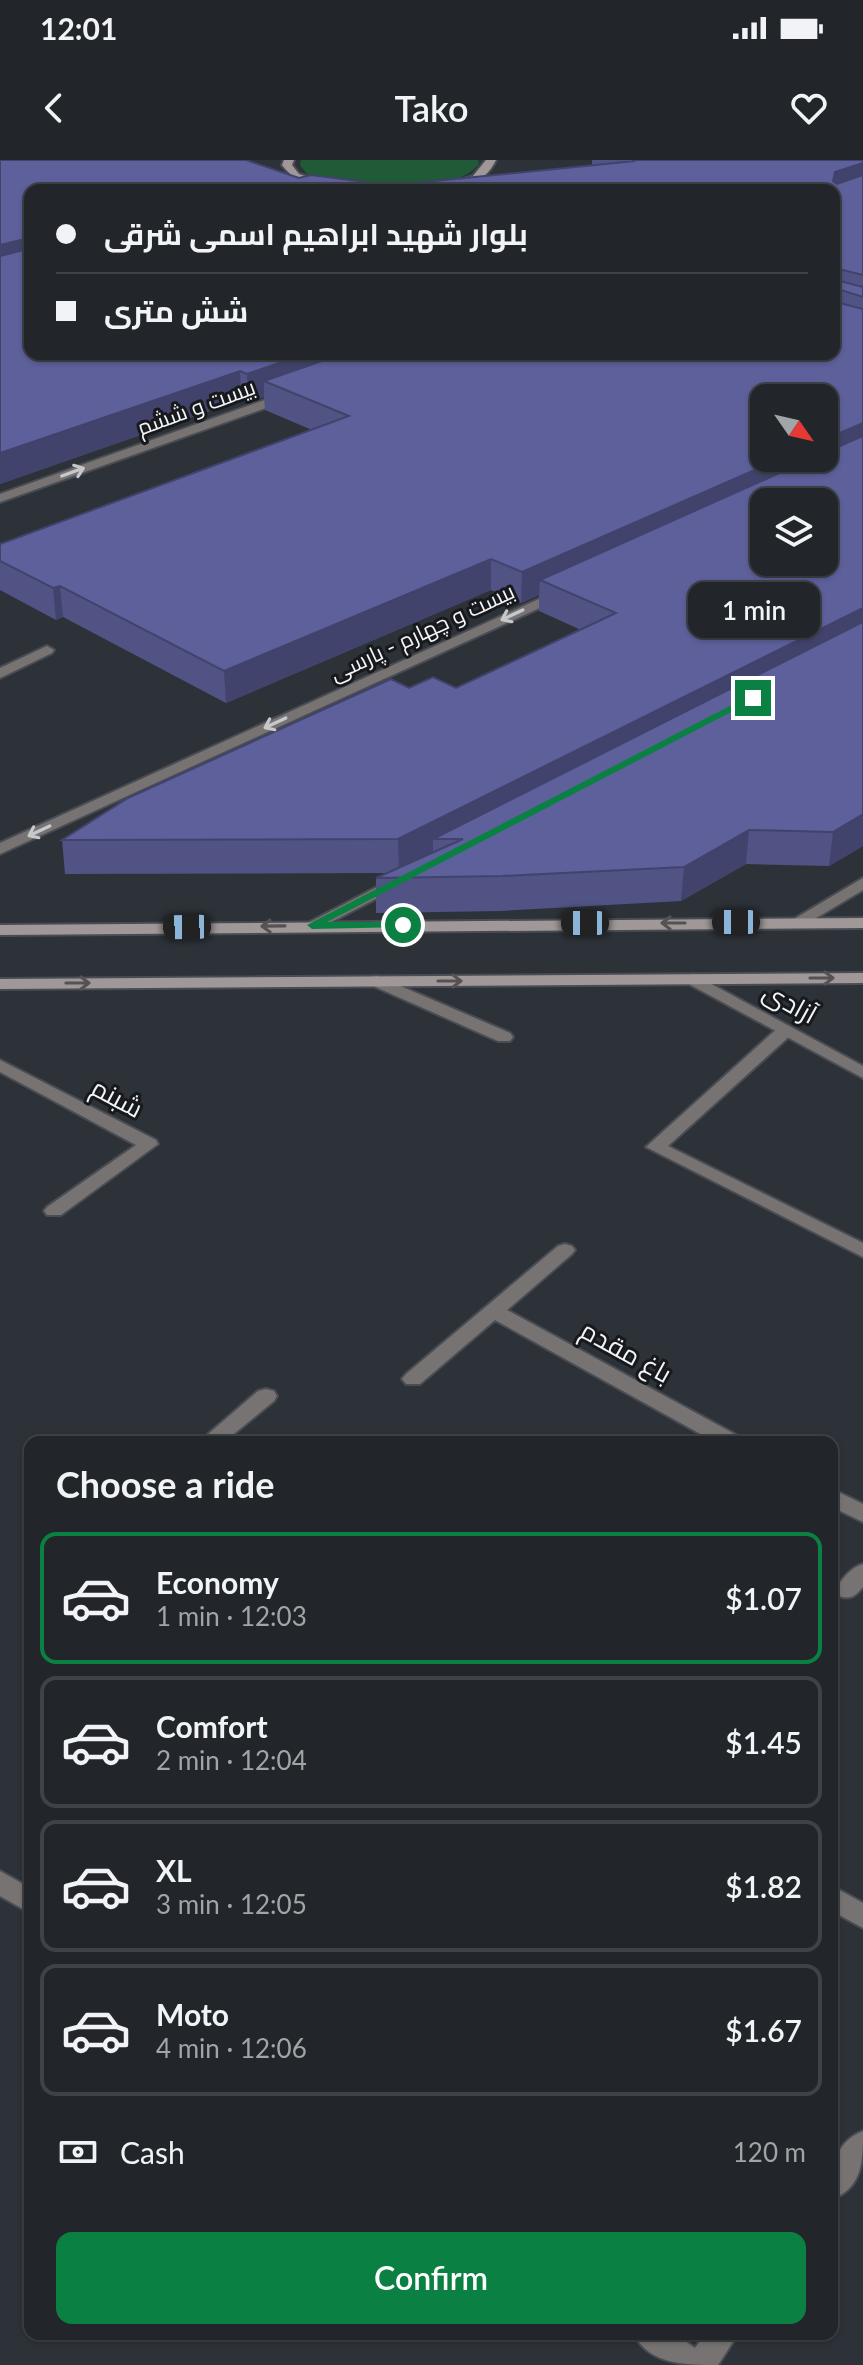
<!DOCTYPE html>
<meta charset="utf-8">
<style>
:root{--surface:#22262a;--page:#2e3236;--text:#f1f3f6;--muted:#a2a5a8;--line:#3f4347;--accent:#0b8043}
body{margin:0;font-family:Lato,Cairo,sans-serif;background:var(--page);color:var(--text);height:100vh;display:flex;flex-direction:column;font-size:30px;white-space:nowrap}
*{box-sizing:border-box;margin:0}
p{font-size:26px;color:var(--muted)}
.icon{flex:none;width:44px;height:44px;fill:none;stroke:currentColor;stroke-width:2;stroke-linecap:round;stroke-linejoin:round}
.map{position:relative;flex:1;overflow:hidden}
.side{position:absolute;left:24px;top:1276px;width:814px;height:904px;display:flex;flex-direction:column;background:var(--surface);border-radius:16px;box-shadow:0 2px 6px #0004,0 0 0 2px var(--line)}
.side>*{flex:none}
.banner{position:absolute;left:24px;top:24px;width:816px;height:176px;border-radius:16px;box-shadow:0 2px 6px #0004,0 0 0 2px var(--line);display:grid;align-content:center;height:176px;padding:0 32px;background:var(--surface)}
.needle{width:52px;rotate:124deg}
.controls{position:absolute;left:750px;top:224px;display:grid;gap:16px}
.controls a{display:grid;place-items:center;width:88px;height:88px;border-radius:16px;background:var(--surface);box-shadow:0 2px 6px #0004,0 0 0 2px var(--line);font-size:40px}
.end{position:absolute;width:36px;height:36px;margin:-18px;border:10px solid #0b8043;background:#fff;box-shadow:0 0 0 4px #fff}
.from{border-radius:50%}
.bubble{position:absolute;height:56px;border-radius:16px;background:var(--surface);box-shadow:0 2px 6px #0004,0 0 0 2px var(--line);font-size:26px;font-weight:600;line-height:56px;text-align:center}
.car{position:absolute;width:24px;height:48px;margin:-24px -12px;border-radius:10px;box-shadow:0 0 6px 2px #0007;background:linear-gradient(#222 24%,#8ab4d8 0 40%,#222 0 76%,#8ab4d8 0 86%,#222 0)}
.banner b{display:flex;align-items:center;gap:28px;height:76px;font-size:30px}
.banner b+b{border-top:2px solid var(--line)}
.banner i{width:20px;height:20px;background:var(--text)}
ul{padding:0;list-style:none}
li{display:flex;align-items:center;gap:24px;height:132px;margin:0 16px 12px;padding:0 16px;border:4px solid var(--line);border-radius:16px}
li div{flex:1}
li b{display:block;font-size:30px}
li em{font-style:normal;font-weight:600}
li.current{border-color:var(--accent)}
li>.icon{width:72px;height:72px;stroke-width:1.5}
h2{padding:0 32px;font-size:36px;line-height:96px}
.pay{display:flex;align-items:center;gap:20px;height:88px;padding:0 32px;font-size:30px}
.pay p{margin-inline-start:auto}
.button{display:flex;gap:16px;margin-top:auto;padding:16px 32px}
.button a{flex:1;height:92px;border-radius:16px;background:var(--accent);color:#fff;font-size:32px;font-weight:600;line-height:92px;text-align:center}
.status{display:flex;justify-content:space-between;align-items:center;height:56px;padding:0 40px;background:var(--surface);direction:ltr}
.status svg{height:22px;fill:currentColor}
header{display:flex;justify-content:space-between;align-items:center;height:104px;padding:0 32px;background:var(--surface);font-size:36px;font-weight:600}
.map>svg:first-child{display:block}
</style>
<div class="status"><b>12:01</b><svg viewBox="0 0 49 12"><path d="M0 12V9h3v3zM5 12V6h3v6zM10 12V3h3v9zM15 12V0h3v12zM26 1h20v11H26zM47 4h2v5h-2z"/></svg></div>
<header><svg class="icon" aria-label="back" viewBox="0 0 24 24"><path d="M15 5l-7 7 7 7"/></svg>Tako<svg class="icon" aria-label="heart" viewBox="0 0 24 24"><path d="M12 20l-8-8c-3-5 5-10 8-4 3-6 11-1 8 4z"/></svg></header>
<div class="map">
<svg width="863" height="2205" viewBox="0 0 863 2205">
<rect width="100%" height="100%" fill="#2d3238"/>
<!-- green -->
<path fill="#205a37" d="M301,0H478L479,4C448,40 366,23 323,21L307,14L300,5Z"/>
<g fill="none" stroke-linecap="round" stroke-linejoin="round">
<!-- minor casing -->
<g stroke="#494d53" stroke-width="4">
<path id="minor" d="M290,231L296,235L294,238L0,342V334Z
M561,429L566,430V436L0,694V683Z
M47,486L54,490L52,493L0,518V508Z
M398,716L404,718L406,721L404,724L318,769L312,770L304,765Z
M863,718V730L803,766H791L789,762Z
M377,816L510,873L513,877L510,881H498L371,825L368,821L371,817Z
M786,865L795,870L792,874L668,986L863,1083V1097L646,987L780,866Z
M0,900L156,980L158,984L61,1055H47L44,1051L47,1047L136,985L0,912Z
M565,1084L572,1086L575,1090L572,1094L507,1150L740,1277L743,1282H715L495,1160L420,1224H406L402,1219L406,1214L558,1086Z
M266,1229L274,1231L277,1236L274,1241L224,1282H199L258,1231Z
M832,1329L863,1344V1362L832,1347Z
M863,1404V1427C855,1436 851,1440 839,1436L835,1430C842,1419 851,1407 863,1404Z
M0,1711L30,1728V1753L0,1736Z
M832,1726L863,1743V1768L832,1751Z
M863,1971C863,1999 863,2028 832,2039C832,2012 832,1983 863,1971Z
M634,2174H675L695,2188L705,2174H738L718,2205C687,2205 649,2205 634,2174Z"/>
</g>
<!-- tertiary casing -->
<g stroke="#494d53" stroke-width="4">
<path id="tertiary" d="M693,814L863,906V918L687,823L684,819Z"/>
</g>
<!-- secondary casing -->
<g stroke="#494d53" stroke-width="4">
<path id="secondary" d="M284,0H294L292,5L299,14L345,30C319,30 298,26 282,5Z
M486,0H496C484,26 457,30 431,30L473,16Z
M863,758V768L0,775V765Z
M863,813V823L0,829V819Z"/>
</g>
<!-- minor -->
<use href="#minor" fill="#787373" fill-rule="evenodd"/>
<!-- tertiary -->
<use href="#tertiary" fill="#787373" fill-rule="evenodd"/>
<!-- secondary -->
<use href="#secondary" fill="#a09898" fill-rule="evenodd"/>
</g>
<!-- wall -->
<path fill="#505384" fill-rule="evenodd" d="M0,0L373,23H414L592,5V0H863V686L829,706L746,704L681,741L501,751L376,753V718L388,713L65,714L62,680L409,528H456L581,470L539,451V435L521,443L491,430L226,543L63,457L56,460L0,430V384L312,270L265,250L264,237L248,243L241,240L0,324ZM30,30L834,194H30Z"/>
<!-- shaded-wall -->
<path fill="#41436c" d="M863,3V18L833,30L835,12Z
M29,78L30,104L0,112V85Z
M305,194H385L264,221V237L248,243L247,214Z
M240,211L241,240L0,324V293Z
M863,263V290L540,420L539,435L521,443L522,412L782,298H824V280Z
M491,399V430L226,543L224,511Z
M60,426L63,457L56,460L53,428Z
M863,448V477L463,679H433V696L399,713L398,679Z
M863,654V686L829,706L833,672Z
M749,670L746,704L681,741L684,707Z"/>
<!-- building -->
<path fill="#5d609a" stroke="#41436c" stroke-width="2" fill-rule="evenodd" d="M0,0H246L299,18L311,15L373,23H414L635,1L632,0H863V3L835,12L833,21L837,24L863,15V115L835,108L836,120L863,127V137L838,129L834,132V30H30V194H305L247,214L240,211L0,293V96L28,89L29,78L0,85Z
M834,133L836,142L863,149V263L824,280V238H764V298H782L522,412L491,399L224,511L60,426L53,428L0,401V384L349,256L264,221L342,194H834Z
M863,276V448L398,679L62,680L128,638L391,519L409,528L433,517L456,528L616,453L540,420L813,298H824V293ZM764,342H824V402H764Z
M863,462V654L833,672L749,670L684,707L502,716L376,718L463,679H433Z"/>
<!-- one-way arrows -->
<defs><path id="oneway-shaft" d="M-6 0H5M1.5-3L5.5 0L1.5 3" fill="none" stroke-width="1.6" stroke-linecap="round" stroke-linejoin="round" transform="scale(2)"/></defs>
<g stroke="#c7c8ca">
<use href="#oneway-shaft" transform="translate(73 312) rotate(-20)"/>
<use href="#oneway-shaft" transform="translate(512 455) rotate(155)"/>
<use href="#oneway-shaft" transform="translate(275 563) rotate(155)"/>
<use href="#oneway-shaft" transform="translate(39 671) rotate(155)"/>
</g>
<g stroke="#555254">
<use href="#oneway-shaft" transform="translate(673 763) rotate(180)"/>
<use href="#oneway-shaft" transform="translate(273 766) rotate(179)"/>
<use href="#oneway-shaft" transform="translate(822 818)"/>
<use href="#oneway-shaft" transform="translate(450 821)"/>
<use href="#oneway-shaft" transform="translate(78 823)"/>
</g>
<!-- route -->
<path fill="#0b8043" d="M749,536L758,538L327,762H403L409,765L407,767L312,769L307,765Z"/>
<g text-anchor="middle" stroke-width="6" stroke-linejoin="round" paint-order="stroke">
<!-- far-street labels -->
<g font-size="22" fill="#f2f5f9" stroke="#17191c">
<text transform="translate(196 247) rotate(-20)" y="8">بیست و ششم</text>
<text transform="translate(422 472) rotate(-25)" y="8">بیست و چهارم - پارسی</text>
</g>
<!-- street labels -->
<g font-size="26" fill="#f2f5f9" stroke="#17191c">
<text transform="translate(790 843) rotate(29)" y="9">آزادی</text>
<text transform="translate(117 938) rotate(28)" y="9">شبنم</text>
<text transform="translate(626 1192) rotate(29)" y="9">باغ مقدم</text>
</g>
</g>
</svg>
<div class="controls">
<a><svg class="needle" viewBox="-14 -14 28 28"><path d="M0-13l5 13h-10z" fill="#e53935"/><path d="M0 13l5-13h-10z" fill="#a2a5a8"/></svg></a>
<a><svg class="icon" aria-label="layers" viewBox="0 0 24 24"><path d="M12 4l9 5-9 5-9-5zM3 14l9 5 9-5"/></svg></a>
</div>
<i class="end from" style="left:403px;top:765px"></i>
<i class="end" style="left:753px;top:538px"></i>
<div class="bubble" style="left:688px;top:422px;width:132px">1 min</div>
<i class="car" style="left:736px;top:762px;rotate:270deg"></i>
<i class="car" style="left:585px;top:763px;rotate:270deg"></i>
<i class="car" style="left:187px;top:767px;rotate:269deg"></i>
<div class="banner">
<b><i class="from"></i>بلوار شهید ابراهیم اسمی شرقی</b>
<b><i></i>شش متری</b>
</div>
<section class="side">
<h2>Choose a ride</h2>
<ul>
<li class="current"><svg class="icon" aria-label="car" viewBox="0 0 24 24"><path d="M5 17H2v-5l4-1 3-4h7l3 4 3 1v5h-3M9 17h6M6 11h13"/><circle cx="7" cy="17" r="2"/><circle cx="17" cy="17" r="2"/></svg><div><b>Economy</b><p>1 min · 12:03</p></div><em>$1.07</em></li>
<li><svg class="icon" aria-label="car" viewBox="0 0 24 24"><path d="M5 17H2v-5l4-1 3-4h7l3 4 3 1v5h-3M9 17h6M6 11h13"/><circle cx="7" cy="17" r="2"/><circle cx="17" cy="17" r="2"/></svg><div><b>Comfort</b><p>2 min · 12:04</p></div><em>$1.45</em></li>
<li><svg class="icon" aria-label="car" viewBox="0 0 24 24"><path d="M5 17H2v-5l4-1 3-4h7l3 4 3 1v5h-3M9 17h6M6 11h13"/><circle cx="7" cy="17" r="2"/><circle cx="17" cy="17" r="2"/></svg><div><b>XL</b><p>3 min · 12:05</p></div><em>$1.82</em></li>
<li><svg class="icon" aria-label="car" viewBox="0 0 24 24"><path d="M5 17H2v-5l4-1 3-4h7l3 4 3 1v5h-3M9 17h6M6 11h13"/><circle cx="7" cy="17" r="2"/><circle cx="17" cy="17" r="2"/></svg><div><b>Moto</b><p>4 min · 12:06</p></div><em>$1.67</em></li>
</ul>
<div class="pay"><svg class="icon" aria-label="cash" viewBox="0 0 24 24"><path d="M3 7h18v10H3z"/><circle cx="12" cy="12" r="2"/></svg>Cash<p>120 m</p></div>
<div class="button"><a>Confirm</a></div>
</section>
</div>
